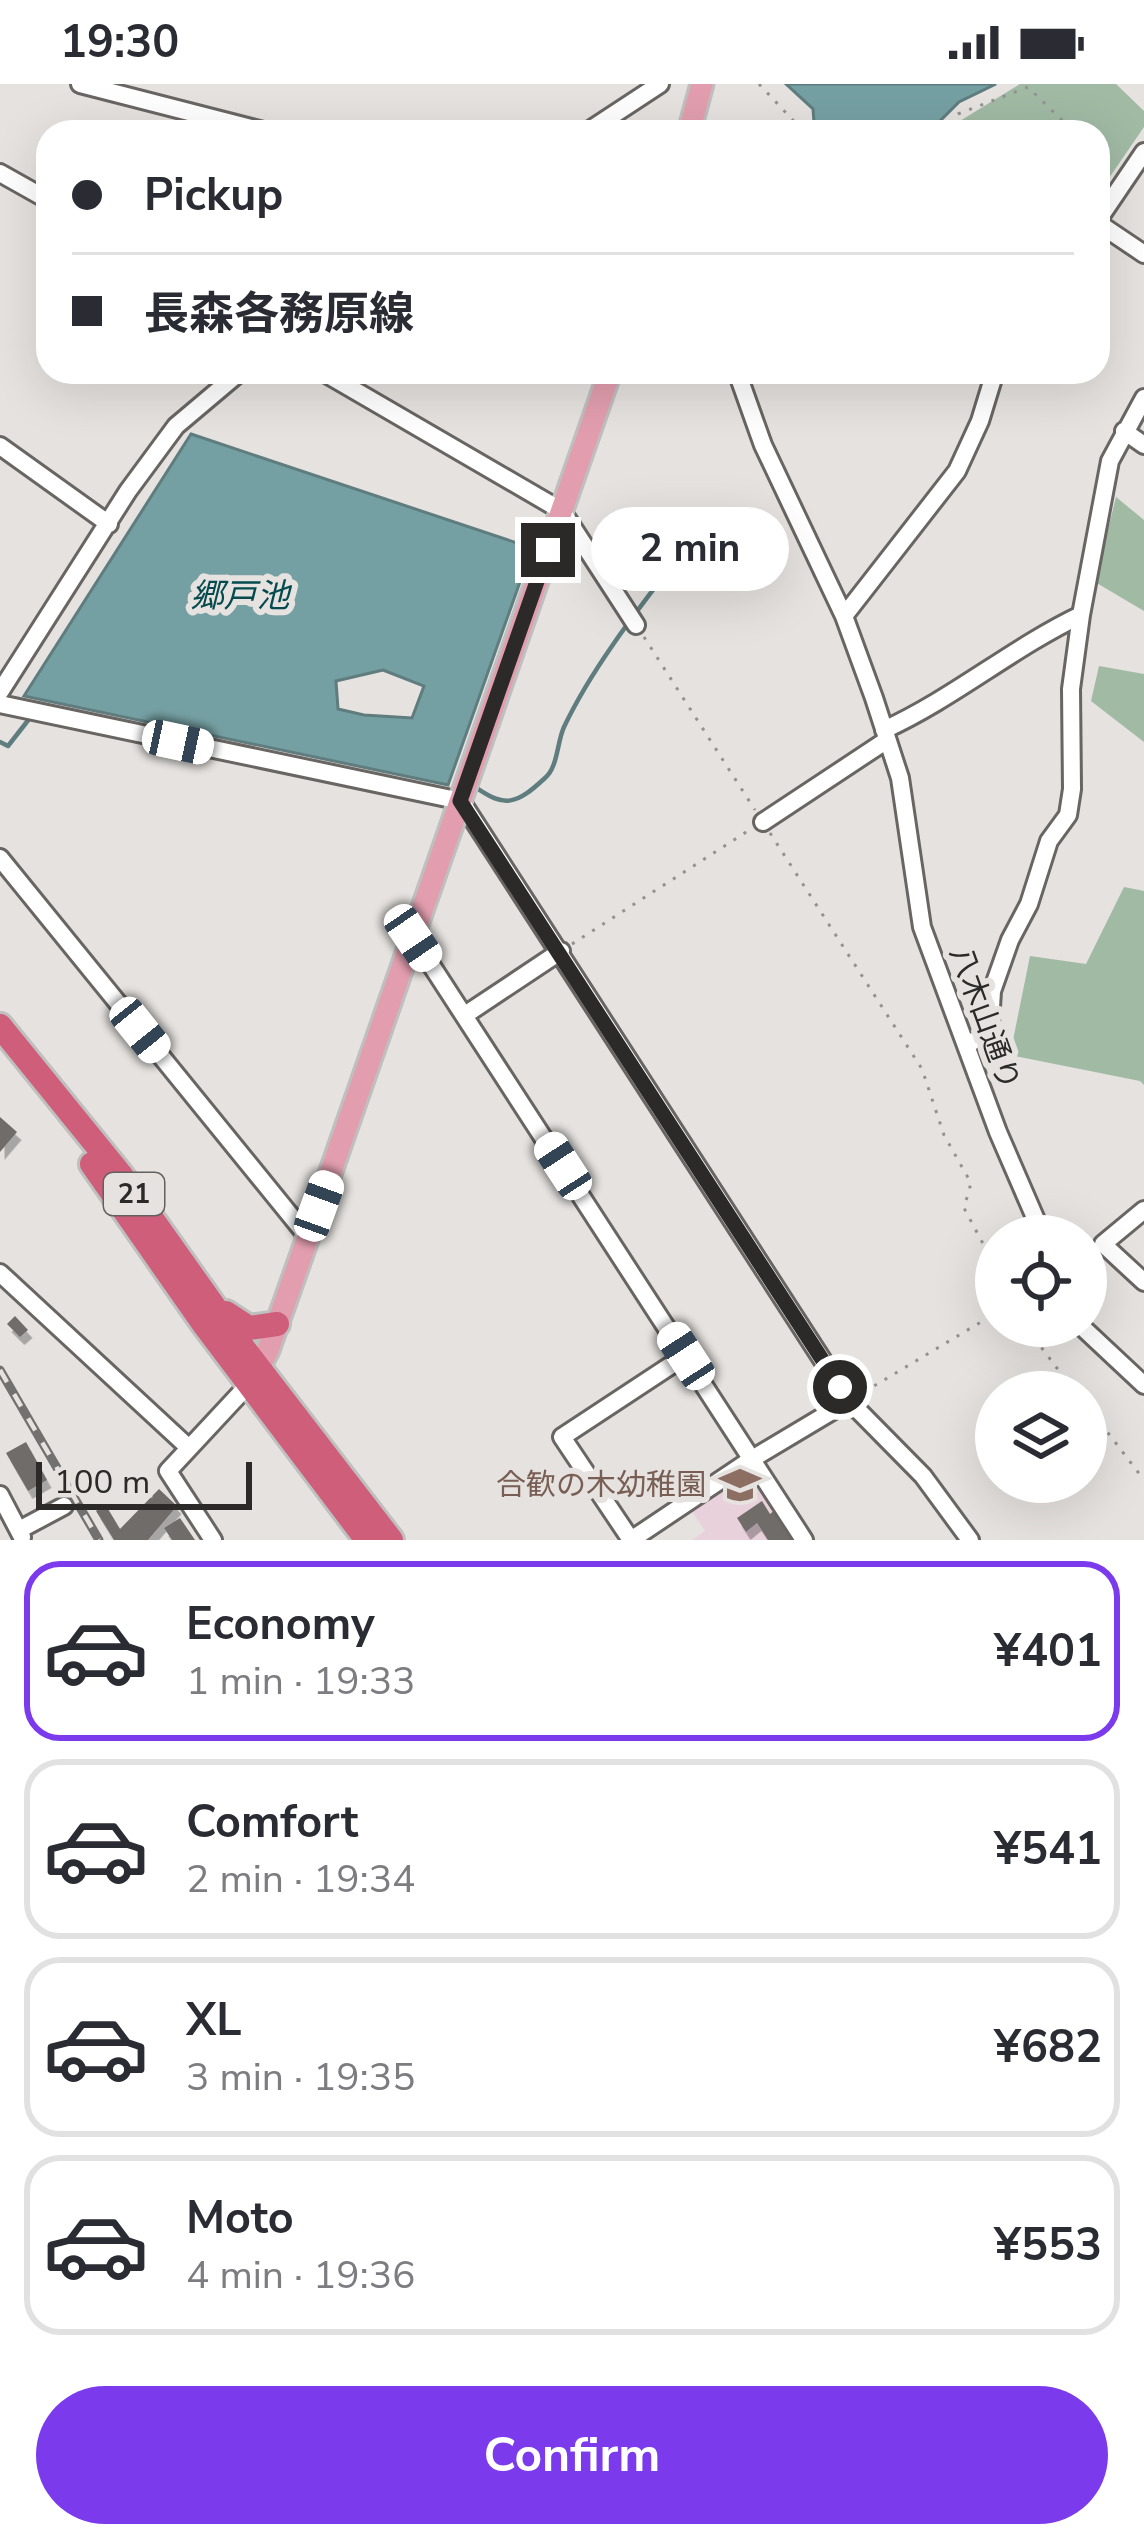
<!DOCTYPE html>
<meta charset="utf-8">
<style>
:root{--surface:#fff;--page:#f7f7f7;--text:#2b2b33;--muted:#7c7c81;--line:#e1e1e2;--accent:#7c3aed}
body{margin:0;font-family:"Nunito Sans","Noto Sans JP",sans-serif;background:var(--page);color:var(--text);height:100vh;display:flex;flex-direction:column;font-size:45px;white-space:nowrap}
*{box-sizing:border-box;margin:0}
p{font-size:39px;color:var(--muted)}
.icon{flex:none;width:66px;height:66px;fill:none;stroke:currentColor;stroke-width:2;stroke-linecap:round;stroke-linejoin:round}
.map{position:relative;height:1456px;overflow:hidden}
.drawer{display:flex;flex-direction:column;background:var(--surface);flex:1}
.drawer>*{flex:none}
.guide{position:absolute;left:36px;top:36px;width:1074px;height:264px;border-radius:36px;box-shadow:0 12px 48px #0002;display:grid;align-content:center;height:264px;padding:0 36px;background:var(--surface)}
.fabs{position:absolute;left:975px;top:1131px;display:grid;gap:24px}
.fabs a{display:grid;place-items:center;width:132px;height:132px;border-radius:50%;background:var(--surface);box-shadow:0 12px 48px #0002;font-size:60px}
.scale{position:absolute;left:36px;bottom:30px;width:216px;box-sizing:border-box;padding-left:12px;border:6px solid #2b2a29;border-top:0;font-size:33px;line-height:42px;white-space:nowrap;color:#2b2a29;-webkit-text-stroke:9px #e5e2df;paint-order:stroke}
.end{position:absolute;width:54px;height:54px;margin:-27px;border:15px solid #2b2a29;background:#fff;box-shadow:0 0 0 6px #fff}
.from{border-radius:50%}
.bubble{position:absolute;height:84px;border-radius:42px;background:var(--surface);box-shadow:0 12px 48px #0002;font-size:39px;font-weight:700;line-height:84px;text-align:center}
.car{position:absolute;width:36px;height:72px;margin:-36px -18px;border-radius:15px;box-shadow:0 0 9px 3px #0007;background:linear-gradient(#fff 24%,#345 0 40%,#fff 0 76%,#345 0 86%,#fff 0)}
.guide b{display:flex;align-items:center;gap:42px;height:114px;font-size:45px}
.guide b+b{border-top:3px solid var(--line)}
.guide i{width:30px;height:30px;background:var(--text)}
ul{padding:21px 0 0;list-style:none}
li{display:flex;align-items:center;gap:36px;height:180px;margin:0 24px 18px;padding:0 12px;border:6px solid var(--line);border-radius:36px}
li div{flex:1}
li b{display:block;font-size:45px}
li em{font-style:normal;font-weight:700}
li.current{border-color:var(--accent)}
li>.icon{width:108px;height:108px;stroke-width:1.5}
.cta{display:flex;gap:24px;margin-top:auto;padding:24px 36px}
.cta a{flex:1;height:138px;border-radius:72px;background:var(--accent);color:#fff;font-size:48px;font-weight:700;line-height:138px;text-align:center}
.status{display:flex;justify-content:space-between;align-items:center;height:84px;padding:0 60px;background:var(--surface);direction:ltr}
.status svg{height:33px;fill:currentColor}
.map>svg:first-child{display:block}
</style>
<div class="status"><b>19:30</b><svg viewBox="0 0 49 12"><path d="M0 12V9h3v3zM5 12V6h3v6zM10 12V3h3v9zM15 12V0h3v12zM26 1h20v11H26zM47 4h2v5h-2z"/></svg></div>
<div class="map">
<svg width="1144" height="1456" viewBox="0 0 1144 1456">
<defs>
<filter id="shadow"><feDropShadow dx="4.5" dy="8" stdDeviation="0" flood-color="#0004"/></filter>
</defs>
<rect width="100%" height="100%" fill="#e5e2df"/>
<!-- education -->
<path fill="#e9d1dc" d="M748,1381L797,1456H692L705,1447L688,1421Z"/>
<!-- green -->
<path fill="#a0baa4" d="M1020,0H1116L1144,27V43L1098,110V48H942Z
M1116,413L1144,436V527L1095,498Z
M1099,582L1144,590V658L1091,617Z
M1124,803L1144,807V1001L1140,997L1010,971L1030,872L1086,880Z"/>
<!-- water -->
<path fill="#75a0a3" stroke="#5f7d7e" stroke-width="3" fill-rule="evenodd" d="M786,0H996L959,18L929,48H824L814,38L813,25Z
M191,350L532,464L448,701L24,612ZM383,586L424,602L412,634L364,631L338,625L336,597Z"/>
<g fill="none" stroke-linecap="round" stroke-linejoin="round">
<!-- stream -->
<path stroke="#5f7d7e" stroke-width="4.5" d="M0,658L8,662L33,630
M474,702C505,725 517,720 545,694C558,683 557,658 564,643C595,577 651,509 695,451"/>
</g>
<!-- building -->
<path fill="#6f6c6a" filter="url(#shadow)" d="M0,1033L17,1048L0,1068Z
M15,1232L28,1246L20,1253L7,1240Z
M26,1358L47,1396L28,1407L6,1369Z
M159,1405L177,1422L148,1456H114L96,1427L105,1420L120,1445Z
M762,1417L770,1430L775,1426L794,1456H768L757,1439L746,1448L737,1434Z
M180,1434L195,1456H172L164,1444Z"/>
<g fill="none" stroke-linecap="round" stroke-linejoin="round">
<!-- minor casing -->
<g stroke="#686563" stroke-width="22">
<path id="minor" d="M80,0L267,48
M587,48L660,0
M0,89L48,116
M1098,136L1144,68
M1098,139L1144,170
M323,288L562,427L636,541
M737,288L763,361L844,532L874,614L900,694L922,843L998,1048L1043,1152
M1124,347L1144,361
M0,362L109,440
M844,532L957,387L980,337L995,288
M0,608L128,407L176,342L240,288
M0,620L461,717L849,1317L923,1392L970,1456
M884,646C954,614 1012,564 1081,531
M763,738L887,656
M0,774L308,1153
M413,853L804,1456
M465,931L561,867
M967,961L982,952L990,940L992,907L1010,856L1029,820L1049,757L1068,731L1072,705L1071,605L1081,531L1110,377L1144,314
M1144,1126L1103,1160L1144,1198
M0,1189L188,1363
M1081,1242L1144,1301
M0,1411L22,1453
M19,1446L64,1422
M213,1456L168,1387L249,1300
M631,1456L562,1353L685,1272
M631,1456L752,1375L849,1317"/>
</g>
<!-- major casing -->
<g stroke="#bfbfbf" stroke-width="27">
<path id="major" d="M689,48L702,0
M253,1294L268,1266L308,1153L610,288"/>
</g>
<!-- highway casing -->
<g stroke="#bfbfbf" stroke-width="30">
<path id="highway" d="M0,942L120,1090L244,1265L391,1456
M92,1080L203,1239L367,1456
M226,1229L249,1244L277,1240"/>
</g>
<!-- path -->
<path stroke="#949290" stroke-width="3" stroke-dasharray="3 9" stroke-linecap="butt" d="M759,0L804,48
M942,48L958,30L1028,3L1074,48
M1098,71L1114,87
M644,553L755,726
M770,749L922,985L944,1051L971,1099L964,1124L996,1184
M572,860L751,745
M1031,1242L1041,1263L1075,1308
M864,1308L996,1229
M1086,1320L1144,1396"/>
<!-- minor -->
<use href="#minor" stroke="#fff" stroke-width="16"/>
<!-- major -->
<use href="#major" stroke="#e29eaf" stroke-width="21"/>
<!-- highway -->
<use href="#highway" stroke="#ce5e79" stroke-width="24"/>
<!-- rail casing -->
<g stroke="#73716f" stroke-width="9">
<path id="rail" d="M0,1286L99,1456"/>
</g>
<!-- rail -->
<use href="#rail" stroke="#e5e2df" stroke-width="4.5" stroke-dasharray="14" stroke-linecap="butt"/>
</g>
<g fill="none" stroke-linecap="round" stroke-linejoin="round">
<!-- route -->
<path stroke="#2b2a29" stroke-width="15" d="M548,466L460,717L840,1303"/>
</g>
<!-- icons -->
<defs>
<g id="school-bare" transform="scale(3.24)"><path d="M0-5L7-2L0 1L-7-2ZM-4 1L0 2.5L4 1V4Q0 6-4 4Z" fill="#8d6e63" stroke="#e5e2df" stroke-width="2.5" paint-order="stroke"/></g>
</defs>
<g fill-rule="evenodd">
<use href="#school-bare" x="740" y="1401"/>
</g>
<g text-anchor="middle" stroke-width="12" stroke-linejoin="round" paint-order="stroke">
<!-- shield labels -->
<rect fill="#e5e2df" stroke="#636160" stroke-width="3" x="104" y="1089" width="60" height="42" rx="9"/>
<g font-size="27" font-weight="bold" fill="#2b2a29">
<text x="134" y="1119">21</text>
</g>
<!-- street labels -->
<g font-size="30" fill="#2b2a29" stroke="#e5e2df">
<text transform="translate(985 934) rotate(70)" y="10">八木山通り</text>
</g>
<!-- education labels -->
<g font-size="30" fill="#785e54" stroke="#e5e2df" text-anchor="end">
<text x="706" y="1411">合歓の木幼稚園</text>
</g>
<!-- water labels -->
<g font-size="33" font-style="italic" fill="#054a4e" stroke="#e5e2df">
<text x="240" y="523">郷戸池</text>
</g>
</g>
</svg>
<div class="fabs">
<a><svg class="icon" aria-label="locate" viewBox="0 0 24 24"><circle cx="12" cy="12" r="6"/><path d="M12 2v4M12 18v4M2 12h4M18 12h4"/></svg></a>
<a><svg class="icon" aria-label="layers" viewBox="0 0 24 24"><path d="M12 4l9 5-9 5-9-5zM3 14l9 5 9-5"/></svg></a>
</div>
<div class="scale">100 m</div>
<i class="end from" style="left:840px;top:1303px"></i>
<i class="end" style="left:548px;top:466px"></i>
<div class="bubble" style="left:591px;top:423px;width:198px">2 min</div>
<i class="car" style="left:178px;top:658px;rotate:102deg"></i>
<i class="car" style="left:413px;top:854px;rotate:146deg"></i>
<i class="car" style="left:140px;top:946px;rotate:141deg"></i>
<i class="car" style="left:563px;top:1082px;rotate:327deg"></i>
<i class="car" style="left:319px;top:1122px;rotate:20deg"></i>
<i class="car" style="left:686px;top:1272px;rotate:327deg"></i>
<div class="guide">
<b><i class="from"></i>Pickup</b>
<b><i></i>長森各務原線</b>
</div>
</div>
<section class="drawer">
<ul>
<li class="current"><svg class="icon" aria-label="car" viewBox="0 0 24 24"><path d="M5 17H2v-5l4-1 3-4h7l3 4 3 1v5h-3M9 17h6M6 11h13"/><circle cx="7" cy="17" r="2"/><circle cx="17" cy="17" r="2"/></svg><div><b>Economy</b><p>1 min · 19:33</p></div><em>¥401</em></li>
<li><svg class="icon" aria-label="car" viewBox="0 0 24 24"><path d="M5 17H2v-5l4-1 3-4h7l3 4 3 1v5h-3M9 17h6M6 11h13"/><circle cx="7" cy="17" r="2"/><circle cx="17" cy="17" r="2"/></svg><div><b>Comfort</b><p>2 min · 19:34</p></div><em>¥541</em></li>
<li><svg class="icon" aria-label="car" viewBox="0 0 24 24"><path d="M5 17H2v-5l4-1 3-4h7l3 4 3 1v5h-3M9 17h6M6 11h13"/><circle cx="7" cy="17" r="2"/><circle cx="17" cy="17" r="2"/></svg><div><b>XL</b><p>3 min · 19:35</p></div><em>¥682</em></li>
<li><svg class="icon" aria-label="car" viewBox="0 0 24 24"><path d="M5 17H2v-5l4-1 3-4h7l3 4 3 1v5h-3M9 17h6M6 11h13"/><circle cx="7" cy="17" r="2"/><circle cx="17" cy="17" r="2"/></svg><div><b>Moto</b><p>4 min · 19:36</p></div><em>¥553</em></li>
</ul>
<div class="cta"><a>Confirm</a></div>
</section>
